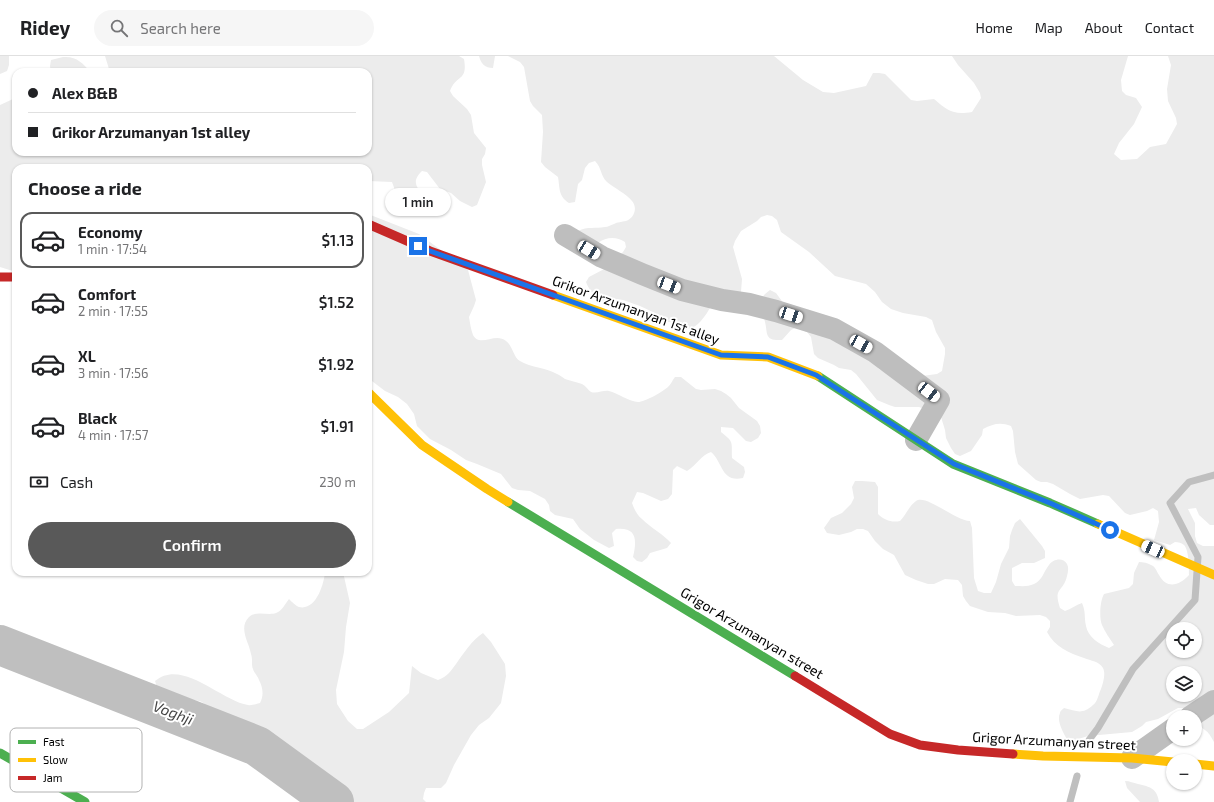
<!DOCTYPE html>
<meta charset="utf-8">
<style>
:root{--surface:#fff;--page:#f6f6f6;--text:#202124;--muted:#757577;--line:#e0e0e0;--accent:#595959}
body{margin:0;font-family:"Exo 2",sans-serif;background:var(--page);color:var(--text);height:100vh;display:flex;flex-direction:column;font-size:15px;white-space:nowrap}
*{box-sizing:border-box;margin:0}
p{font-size:13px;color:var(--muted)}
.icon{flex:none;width:22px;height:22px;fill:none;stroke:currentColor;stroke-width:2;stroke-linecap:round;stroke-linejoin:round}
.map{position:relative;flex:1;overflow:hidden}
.side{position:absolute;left:12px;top:108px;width:360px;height:412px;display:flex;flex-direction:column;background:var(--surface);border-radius:12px;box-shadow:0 1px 3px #0004}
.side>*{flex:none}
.top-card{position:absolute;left:12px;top:12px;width:360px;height:88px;border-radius:12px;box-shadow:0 1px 3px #0004;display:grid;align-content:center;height:88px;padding:0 16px;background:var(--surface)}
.fabs{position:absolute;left:1166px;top:566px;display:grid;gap:8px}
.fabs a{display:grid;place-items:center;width:36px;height:36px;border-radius:50%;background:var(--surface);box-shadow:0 1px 3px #0004;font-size:20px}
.end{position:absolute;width:18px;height:18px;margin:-9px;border:5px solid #1a73e8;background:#fff;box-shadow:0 0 0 2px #fff}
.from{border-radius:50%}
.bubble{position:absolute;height:28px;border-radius:14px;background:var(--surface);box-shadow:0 1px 3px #0004;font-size:13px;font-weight:600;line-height:28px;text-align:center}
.car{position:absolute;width:12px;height:24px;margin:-12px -6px;border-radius:5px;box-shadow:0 0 3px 1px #0007;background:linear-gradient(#fff 24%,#345 0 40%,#fff 0 76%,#345 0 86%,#fff 0)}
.top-card b{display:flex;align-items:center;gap:14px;height:38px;font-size:15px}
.top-card b+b{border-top:1px solid var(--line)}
.top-card i{width:10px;height:10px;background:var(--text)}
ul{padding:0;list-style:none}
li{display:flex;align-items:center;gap:12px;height:56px;margin:0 8px 6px;padding:0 8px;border:2px solid transparent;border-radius:12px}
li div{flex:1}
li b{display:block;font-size:15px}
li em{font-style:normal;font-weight:600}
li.selected{border-color:var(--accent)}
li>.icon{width:36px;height:36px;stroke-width:1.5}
h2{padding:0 16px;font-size:18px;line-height:48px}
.pay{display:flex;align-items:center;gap:10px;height:44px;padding:0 16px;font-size:15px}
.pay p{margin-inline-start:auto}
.button{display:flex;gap:8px;margin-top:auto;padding:8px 16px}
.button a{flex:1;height:46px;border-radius:24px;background:var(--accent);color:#fff;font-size:16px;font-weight:600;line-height:46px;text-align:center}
header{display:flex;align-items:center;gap:24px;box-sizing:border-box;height:56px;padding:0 20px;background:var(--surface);border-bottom:1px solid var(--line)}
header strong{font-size:19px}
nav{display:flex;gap:22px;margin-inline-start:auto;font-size:14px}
.search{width:280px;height:36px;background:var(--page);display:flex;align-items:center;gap:10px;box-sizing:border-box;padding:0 14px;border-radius:22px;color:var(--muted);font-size:15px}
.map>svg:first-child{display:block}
</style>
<header>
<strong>Ridey</strong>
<div class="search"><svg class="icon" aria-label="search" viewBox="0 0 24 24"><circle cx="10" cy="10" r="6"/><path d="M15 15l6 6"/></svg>Search here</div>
<nav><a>Home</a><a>Map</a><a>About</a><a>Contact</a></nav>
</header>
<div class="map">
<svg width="1214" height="746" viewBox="0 0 1214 746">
<rect width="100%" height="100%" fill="#fff"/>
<!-- green -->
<path fill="#ececec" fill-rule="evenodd" d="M0,0H9V9L7,15L0,18Z
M105,0H459L464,3C468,26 456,18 450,35L453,40L467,53L471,59L474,77L486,92L485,98L482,103V109L486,126L477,149L472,151L460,145L451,137L440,133L427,116L422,115C406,130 425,138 434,149L433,155L429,158L424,155L414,147L396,137L392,126L368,125V112H16V216L0,211V49L13,43H16V96H368V16H108L109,13Z
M479,0H495L493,12C485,12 481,8 479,0Z
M508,0H774L803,24L823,36L834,37L866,30L873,17H879L885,18L911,44L917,45L934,43C948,55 953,59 972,56L981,42L980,37L974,27L958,9L952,0H1128L1121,24L1122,35L1126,39L1136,42L1142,51L1134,68L1119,87L1114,98L1121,104L1137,103L1150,91L1166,88L1177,68L1176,62L1168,45L1167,33L1171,9L1168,0H1214V469H1210L1199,459L1196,452L1188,453L1195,467V480L1197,487L1203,490H1214V686C1207,673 1207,676 1196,668C1191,664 1188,657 1184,652H1178L1158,663L1146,666L1142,670L1132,676L1088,680L1069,686C1064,679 1056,665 1060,657C1060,655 1063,653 1064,652C1077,655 1082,659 1093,649C1098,645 1098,639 1101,633C1103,627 1106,618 1103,612C1099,605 1091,605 1084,602C1069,597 1055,591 1047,576L1050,571V565L1046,561L1040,559L1016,560L1005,557L988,556L970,550L966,545L963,540L962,529L958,524L945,523L934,528H928L916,524L905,519L894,499L883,493L875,485L868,475L863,473H857L851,476L839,479L827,477L824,472L831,462L842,457L851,448L854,442L852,431L855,425H862L875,426L878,431V458C884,464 892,467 900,465C906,459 909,450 916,445C926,438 956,465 970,465L972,472L974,522L978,535L984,537H991L996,526L1001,508L1009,492L1010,480L1012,474L1015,467L1020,463L1042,490L1045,495V502L1034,507H1022L1012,512V525L1015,530C1021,530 1028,531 1034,528C1042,525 1044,515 1049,509C1053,503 1063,501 1067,508C1069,512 1068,516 1067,520C1063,537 1053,531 1060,552L1065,555C1071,553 1076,549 1082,547C1086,556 1084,561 1086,570C1088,581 1099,588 1109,592L1114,589C1110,583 1105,576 1102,569C1099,562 1100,545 1104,538L1129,532L1133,528L1134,517L1139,506C1143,506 1148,507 1151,509C1156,511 1156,515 1159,519C1167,534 1180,529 1189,519C1189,512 1189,494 1184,489C1182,487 1178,486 1175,486L1170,489L1154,484L1159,466L1158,455L1153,452L1147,455L1130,459L1125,457L1109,440L1103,439L1080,443L1070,438L1053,428L1047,426H1041L1036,424L1018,408L1015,396L1013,375L1011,370C1000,366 993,368 983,373L982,379L971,395L960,400L955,398L951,392L946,382L945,374L941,361L936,357L919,351H895L889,349L877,344L856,318L851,314L839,312L834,309L818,302L814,298L811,281L807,276L797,271L791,274L782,284C764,285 768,278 765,266C763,258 762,251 761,243L765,238L770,234L776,237L787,252L800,251L876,308L879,313L885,316L922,320L937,318L942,315L945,298V292L936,276L932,264L926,261L903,257L891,253L882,246L875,236L866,228L835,220L809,196L781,176L777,164L772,160L767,159L761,161L757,165L741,175L735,185L733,191L742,223L741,236L736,240L719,236C709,252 700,279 677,273L675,267L664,265L655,257L640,250L623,244L617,243L606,248C597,244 590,236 586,226L589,221L608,211L623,196L626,191L625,186C616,180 606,181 598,187L578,175C588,170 595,173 605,171C608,171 610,169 614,168C617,166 622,166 626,165C634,162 638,152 632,145C627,138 614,132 607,126C600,119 602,112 595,105L589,107L585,112L582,124L578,128L575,146L569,147C558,140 560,132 558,121L545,111L541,106L543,76L542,59L533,50L530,45L524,11L520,6ZM1173,573H1195V595H1173ZM1173,617H1195V639H1173Z
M63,1C77,0 82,7 91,16H51L50,10L51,4Z
M368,158L419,178L468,214L476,244L474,250L469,261C470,267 471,274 473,279C480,292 495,276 506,285C513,290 513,301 520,305C529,311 547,312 557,318C560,319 562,321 565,323C570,325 577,326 582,328C586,330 588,334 591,336C597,338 603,334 609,335C617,337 630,346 638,346C645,346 662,336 668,331C671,328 672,325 675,321H681L696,333L701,334L715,333L721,335L726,338L731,342L739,352L757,365L760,370L761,377L758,382L751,386L746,385L733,372L721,371V376C735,387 731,386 732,402L744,411L745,416L743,422C721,427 723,406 711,396C701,399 696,410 687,415L677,410L673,414L672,438L668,443L661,445L643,437L637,436L632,447C634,453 637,459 642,463C651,472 663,478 671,487L667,492L650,497L647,502L642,506L637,505L633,501C637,484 637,471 616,473L612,477L614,490L609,492L594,484L580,473L573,463L555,459L550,455L549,449L545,443L530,435L518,434L512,432L501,418L477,408L466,404L451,394L430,383L417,370L414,358L407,348L398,341L385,335L368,322Z
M325,516H343L350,547L346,571L344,596L336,634L337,648L348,665L357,673H363L389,656L409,637L412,610L421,617L438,624C448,620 450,616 456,608C463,598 473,583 483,577L491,586L505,608L506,620L501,647L489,662L479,669L471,679L454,709L446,727L441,732H426L424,737L423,743L426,746H325L320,736L315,717L304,711L298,709C276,705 228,697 216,677C210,667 214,653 203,647C200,644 196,645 192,644C184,643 162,637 157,631C156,630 156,627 155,625C182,602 220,644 248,649C251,650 256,648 260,647C264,639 263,632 259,624C258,620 254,617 253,613C251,609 253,603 251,598C249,586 238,572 249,561C256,554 268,560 276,557C282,555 285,548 289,543C292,546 296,550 299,551C316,555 324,528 325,516Z
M1125,725C1130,725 1133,727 1138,728C1150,731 1157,732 1159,746H1140L1127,732Z"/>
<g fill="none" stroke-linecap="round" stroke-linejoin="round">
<!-- stream -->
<path stroke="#bfbfbf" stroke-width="7" d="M1089,684L1098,672L1133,613L1195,544L1198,501L1170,447L1189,426L1214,419
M1070,746L1077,720"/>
<!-- river -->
<path stroke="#bfbfbf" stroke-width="40" d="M0,589L257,690L334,746"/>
<!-- street -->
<path stroke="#bebebe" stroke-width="22" d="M565,179L602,201L642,218L682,234L722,244L749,248L776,255L834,273L875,296L939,344L916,384
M1190,661L1214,645
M1132,702L1173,673"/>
<!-- fast -->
<path stroke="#4caf50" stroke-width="9" d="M818,320L953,408L1050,447L1098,468
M508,446L795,620
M0,697L85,746"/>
<!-- slow -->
<path stroke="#ffc107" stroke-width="9" d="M553,239L721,299L768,301L818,320
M368,336L422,389L487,433L508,446
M1098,468L1214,519
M1013,698L1043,700L1132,702L1173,706
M1195,708L1214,710"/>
<!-- jam -->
<path stroke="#c62828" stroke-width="9" d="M368,168L430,195L553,239
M0,221H16
M795,620L890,678L920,689L958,694L1013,698"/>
</g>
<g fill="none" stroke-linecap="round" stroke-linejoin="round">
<!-- route -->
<path stroke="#1a73e8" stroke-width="5" d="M418,190L430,195L721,299L768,301L816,319L954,408L1050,447L1110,474"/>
</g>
<g text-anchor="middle" stroke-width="4" stroke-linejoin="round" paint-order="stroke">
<!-- street labels -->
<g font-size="14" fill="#000" stroke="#fff">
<text transform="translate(636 254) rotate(20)" y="5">Grikor Arzumanyan 1st alley</text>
<text transform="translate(752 577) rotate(31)" y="5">Grigor Arzumanyan street</text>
<text transform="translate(1054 685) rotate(3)" y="5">Grigor Arzumanyan street</text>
</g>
<!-- water labels -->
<g font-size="15" font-style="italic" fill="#444" stroke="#fff">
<text transform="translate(173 657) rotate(21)" y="5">Voghji</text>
</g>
</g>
<!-- legend -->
<rect x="10" y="672" width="132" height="64" rx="6" fill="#fff" stroke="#b2b2b2" stroke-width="1"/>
<rect x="18" y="684" width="18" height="4" fill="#4caf50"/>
<rect x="18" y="702" width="18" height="4" fill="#ffc107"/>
<rect x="18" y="720" width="18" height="4" fill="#c62828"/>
<g font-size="11" fill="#000">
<text x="43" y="690">Fast</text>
<text x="43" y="708">Slow</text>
<text x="43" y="726">Jam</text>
</g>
</svg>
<div class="fabs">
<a><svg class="icon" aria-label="locate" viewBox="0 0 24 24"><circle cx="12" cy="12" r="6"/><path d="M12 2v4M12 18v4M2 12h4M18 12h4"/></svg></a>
<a><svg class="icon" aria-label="layers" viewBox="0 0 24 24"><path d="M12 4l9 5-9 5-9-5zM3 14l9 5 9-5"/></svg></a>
<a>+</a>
<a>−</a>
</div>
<i class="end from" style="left:1110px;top:474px"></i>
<i class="end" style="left:418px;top:190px"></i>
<div class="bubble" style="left:385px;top:132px;width:66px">1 min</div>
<i class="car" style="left:589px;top:194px;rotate:121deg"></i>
<i class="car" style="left:669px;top:229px;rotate:111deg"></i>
<i class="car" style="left:791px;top:259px;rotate:108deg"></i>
<i class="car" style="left:861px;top:288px;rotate:119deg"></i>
<i class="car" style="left:929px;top:336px;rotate:128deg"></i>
<i class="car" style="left:1153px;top:493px;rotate:294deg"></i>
<div class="top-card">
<b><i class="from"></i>Alex B&amp;B</b>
<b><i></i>Grikor Arzumanyan 1st alley</b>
</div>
<section class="side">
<h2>Choose a ride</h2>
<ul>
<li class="selected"><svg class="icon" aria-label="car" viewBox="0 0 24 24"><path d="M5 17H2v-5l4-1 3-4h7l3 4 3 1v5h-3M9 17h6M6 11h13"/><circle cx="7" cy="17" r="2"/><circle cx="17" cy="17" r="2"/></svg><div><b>Economy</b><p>1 min · 17:54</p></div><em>$1.13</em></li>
<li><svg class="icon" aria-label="car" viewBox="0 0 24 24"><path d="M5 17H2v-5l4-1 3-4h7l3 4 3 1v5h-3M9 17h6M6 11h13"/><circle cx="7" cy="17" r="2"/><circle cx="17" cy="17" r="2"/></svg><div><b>Comfort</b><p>2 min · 17:55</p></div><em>$1.52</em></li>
<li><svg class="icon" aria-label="car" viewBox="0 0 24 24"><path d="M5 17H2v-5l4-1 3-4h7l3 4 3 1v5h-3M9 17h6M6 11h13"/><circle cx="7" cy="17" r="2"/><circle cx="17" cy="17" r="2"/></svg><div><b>XL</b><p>3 min · 17:56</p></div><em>$1.92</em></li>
<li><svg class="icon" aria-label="car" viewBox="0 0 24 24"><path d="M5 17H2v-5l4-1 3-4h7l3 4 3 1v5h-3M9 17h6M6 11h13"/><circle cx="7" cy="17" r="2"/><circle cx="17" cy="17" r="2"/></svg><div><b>Black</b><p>4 min · 17:57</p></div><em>$1.91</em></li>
</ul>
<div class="pay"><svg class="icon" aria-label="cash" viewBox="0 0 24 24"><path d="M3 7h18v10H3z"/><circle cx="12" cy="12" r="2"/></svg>Cash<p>230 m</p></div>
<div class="button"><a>Confirm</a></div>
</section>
</div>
